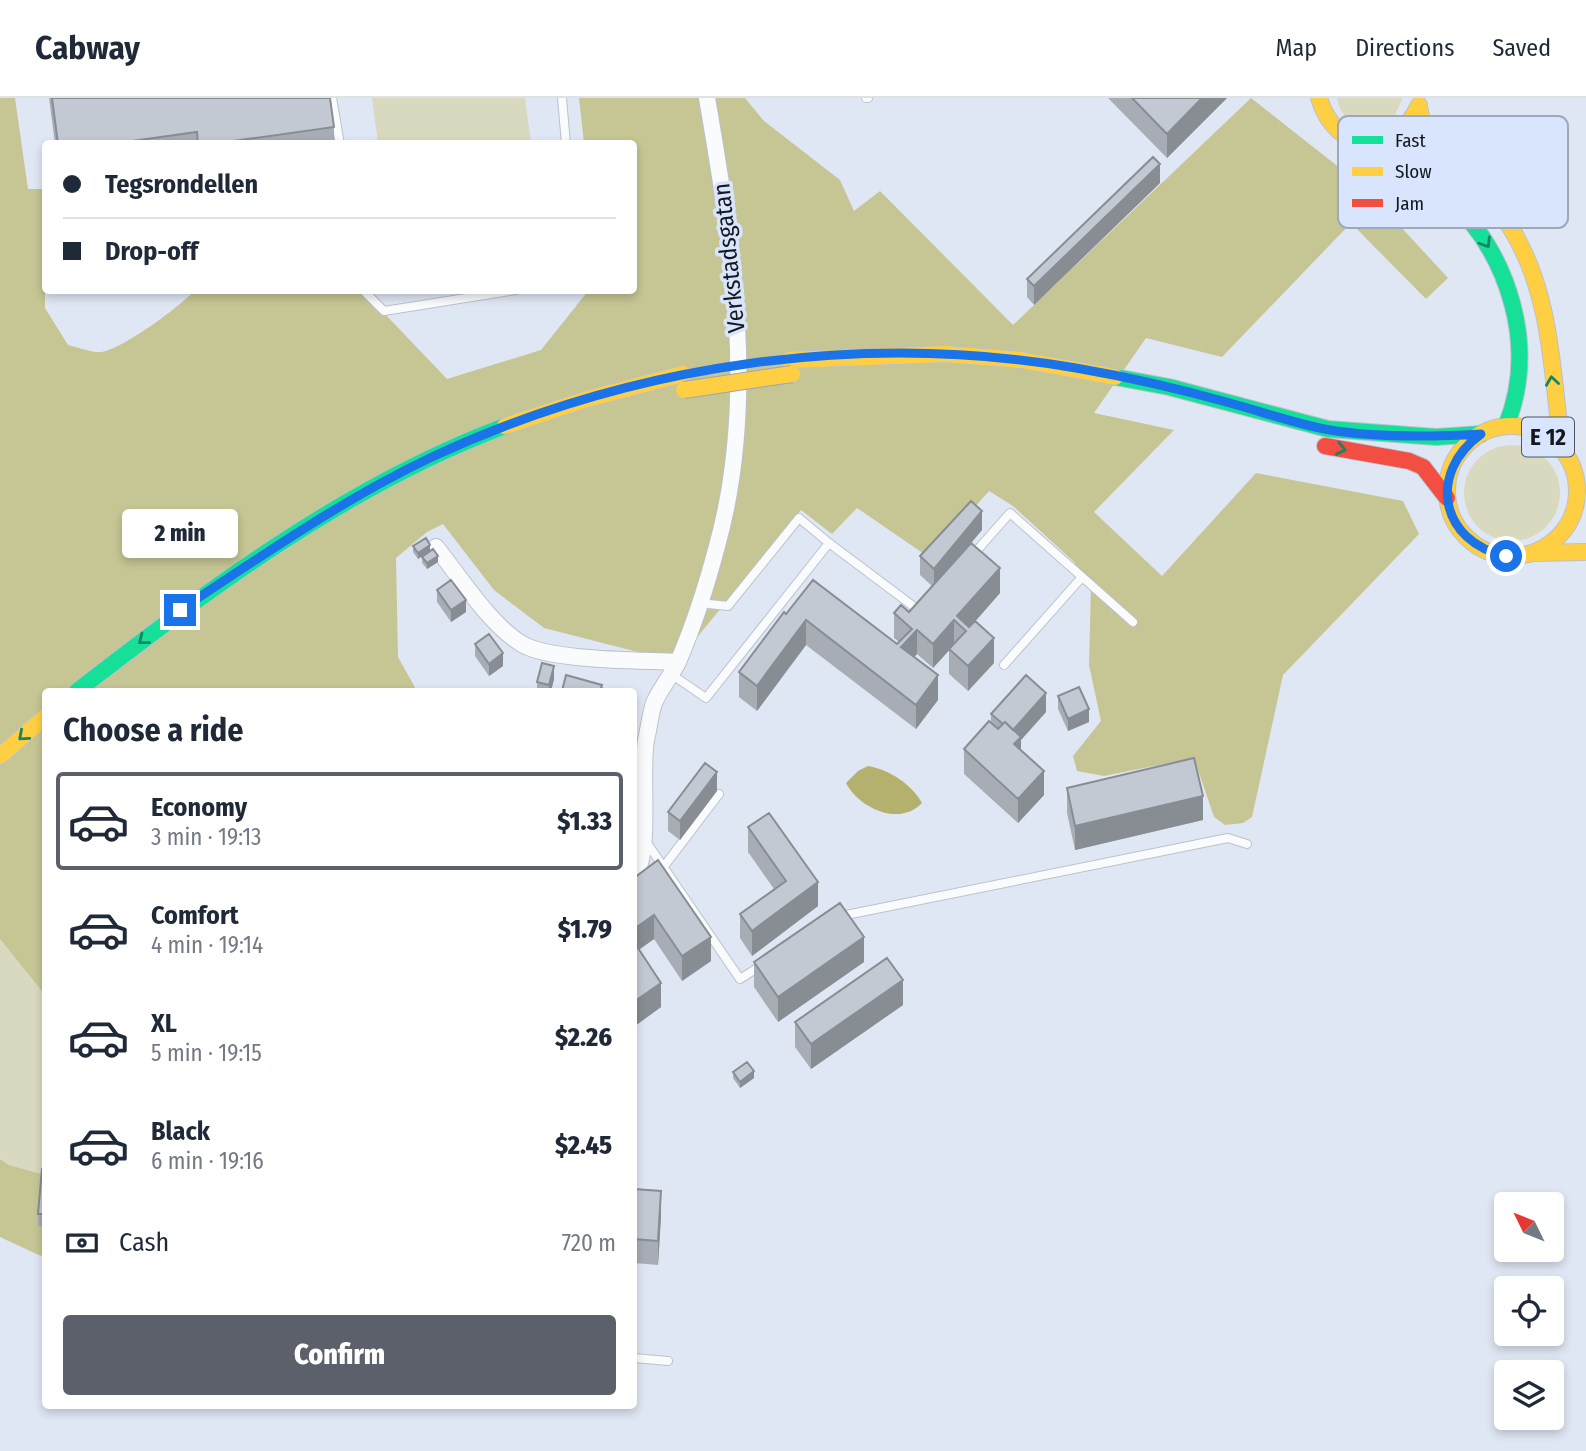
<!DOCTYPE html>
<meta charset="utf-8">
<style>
:root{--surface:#fff;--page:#f6f6f7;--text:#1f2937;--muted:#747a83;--line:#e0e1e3;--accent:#5b606a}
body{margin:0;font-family:"Fira Sans Condensed",sans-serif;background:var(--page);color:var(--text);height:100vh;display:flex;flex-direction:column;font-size:26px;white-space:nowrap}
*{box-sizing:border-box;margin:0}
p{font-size:23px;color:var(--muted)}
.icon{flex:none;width:38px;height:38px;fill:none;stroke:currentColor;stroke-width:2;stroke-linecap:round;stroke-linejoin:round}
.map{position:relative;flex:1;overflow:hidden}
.drawer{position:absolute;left:42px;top:590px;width:595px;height:721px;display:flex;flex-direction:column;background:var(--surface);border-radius:7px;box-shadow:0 4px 10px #0003}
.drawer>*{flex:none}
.guide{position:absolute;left:42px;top:42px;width:595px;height:154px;border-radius:7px;box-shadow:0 4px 10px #0003;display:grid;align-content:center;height:154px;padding:0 21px;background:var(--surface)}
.needle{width:46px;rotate:313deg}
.controls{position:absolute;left:1494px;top:1094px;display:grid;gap:14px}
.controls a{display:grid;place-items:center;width:70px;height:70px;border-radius:7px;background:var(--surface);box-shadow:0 4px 10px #0003;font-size:35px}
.end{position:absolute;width:32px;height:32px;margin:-16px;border:9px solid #1a73e8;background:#fff;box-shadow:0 0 0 4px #fff}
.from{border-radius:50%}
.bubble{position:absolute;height:49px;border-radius:7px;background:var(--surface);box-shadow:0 4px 10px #0003;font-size:23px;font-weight:800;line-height:49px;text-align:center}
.guide b{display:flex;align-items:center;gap:24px;height:66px;font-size:26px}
.guide b+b{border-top:2px solid var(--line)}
.guide i{width:18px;height:18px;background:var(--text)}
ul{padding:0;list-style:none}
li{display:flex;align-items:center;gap:21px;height:98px;margin:0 14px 10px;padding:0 7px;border:4px solid transparent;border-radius:7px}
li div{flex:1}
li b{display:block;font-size:26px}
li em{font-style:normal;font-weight:800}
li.active{border-color:var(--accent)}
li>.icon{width:63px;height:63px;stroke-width:1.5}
h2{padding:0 21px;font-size:32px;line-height:84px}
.pay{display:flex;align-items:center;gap:18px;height:77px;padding:0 21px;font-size:26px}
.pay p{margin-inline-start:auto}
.action{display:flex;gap:14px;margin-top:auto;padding:14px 21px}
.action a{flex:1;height:80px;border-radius:7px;background:var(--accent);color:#fff;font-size:28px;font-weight:800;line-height:80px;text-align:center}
header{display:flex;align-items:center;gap:42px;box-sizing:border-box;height:98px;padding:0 35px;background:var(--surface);border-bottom:2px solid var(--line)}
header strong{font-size:33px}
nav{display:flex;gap:38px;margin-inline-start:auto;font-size:24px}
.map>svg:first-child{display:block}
</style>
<header>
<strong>Cabway</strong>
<nav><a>Map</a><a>Directions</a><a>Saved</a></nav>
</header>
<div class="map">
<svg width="1586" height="1353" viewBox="0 0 1586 1353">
<rect width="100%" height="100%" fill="#e0e7f4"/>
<!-- green -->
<path fill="#d8d9be" d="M372,0H525L531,45H378Z
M1337,0H1403L1393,21C1370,36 1342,29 1337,0Z
M1464 395a48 48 0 1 1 96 0a48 48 0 1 1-96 0Z
M0,841L45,897V1077L9,1067L0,1061Z"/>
<!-- forest -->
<path fill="#c6c594" d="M0,0H15L28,91H45V210L68,247C77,249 92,255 101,254C121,252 181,208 194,193H363L447,281L541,252L588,193L634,192V46L584,45L579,0H745L764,23L840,82L854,113L880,93L1013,227L1251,0L1364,89L1448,180L1426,201L1351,125L1222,259L1146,240L1094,315L1174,332L1094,414L1162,478L1256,375L1403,403L1419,436L1283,577L1252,719L1243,725L1225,727L1214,719L1194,660L1104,678L1077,673L1073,658L1101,623L1089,567L1091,488L1073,463L1013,408L989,393L930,460L857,410L832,436L801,412L677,564L544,530L494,492L443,426L427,434L396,460L398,559L417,593H46L45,897L0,841Z
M0,1061L9,1067L45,1077V1152L41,1158L0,1139Z"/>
<!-- water -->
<path fill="#b4b06d" d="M868,668C890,672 911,686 922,705C899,729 859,710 846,685L858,673Z"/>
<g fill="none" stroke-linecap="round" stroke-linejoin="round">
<!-- lane casing -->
<g stroke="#bcc1cb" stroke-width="10">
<path id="lane" d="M332,0L340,46
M562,0L566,46
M866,0H868
M363,192L384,213L516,192
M829,445L921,514
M972,458L1010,415L1133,524
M1004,567L1082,479
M671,576L706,600L829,445L799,420L728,508L699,505
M645,742L740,881L762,867
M665,767L719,696
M841,818L1228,740L1247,746
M634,1260L668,1263"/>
</g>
<!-- street casing -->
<g stroke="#bcc1cb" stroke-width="18">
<path id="street" d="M436,449C460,479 490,527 522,546C550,563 641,562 677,564
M634,778C652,756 640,674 646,642C649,630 650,617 654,605C660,591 671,578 678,564C694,527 707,486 717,448C758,301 732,146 707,0"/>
</g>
<!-- fast casing -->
<g stroke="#bcc1cb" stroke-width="18">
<path id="fast" d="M1356,45C1387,61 1422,75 1448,99C1510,157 1538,249 1506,328
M1115,279L1169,289L1328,331L1436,339L1481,336
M77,593C209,491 347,387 505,328"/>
</g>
<!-- slow casing -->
<g stroke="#bcc1cb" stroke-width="18">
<path id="slow" d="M1319,0C1336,56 1394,61 1419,7
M1419,10C1426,45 1447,59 1471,82C1487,96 1501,114 1512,132C1552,197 1552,277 1562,351
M789,262L945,256L1021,262L1115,279
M1447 393a65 65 0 1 1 130 0a65 65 0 1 1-130 0Z
M505,328L587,301L683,276
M1534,455L1586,454
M0,658L46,618"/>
</g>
<!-- jam casing -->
<g stroke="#bcc1cb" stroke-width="18">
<path id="jam" d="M1325,348L1409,363L1423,369L1447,400"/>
</g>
<!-- lane -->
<use href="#lane" stroke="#fafbfd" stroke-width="8"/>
<!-- street -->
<use href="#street" stroke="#fafbfd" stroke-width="16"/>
<!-- fast -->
<use href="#fast" stroke="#16e098" stroke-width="16"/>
<!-- slow -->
<use href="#slow" stroke="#ffcf43" stroke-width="16"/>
<!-- jam -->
<use href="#jam" stroke="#f24e42" stroke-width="16"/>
<!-- slow-bridge casing -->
<g stroke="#9ba5ba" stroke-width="18" stroke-linecap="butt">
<path id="slow-bridge" d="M684,292L792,276"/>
</g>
<!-- slow-bridge -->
<use href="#slow-bridge" stroke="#ffcf43" stroke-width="16"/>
</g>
<!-- wall -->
<path fill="#a8adb5" d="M49,0H330L334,29V46H55Z
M1108,0H1227L1167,60Z
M1160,85L1034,207L1027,199V181Z
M982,432L970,446L1000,495L975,523L994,565L968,593L949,576V552L933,570L917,556L914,559L938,602L916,631L806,547L757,613L739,599V574L786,516L897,546L899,544L894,540V515L909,514L932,488L920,477V458Z
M430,447L418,461L413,454V448Z
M422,459L438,464L427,471L422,465Z
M437,492L466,514L451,524L437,504Z
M475,546L503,568L489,578L475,558Z
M554,581L551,593H537V584Z
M1058,598L1089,624L1068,633L1058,611Z
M1046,614L1021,642V652L1044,697L1018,725L964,676V651L991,625V616Z
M1067,690L1203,722L1075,752L1067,715Z
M717,693L680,742L668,733V714Z
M748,729L818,808L752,858L740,840V816L774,791L748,754Z
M634,780L711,863L682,883L654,841L639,852L661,909L635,928L634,926Z
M754,864H864L778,924L754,889Z
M903,907L811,971L795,949V924Z
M733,974L754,980L740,990L733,980Z
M46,1071V1129L38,1128V1116Z
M634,1091L661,1118L658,1167L634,1165Z"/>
<!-- shaded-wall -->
<path fill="#888d94" d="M1202,0H1227L1167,60V36Z
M1160,66V85L1034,207V188Z
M982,413V432L934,489V471Z
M430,447V453L418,461V455Z
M438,458V464L427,471V465Z
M1000,470V495L966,534L957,518Z
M466,502V514L451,524V512Z
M806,522V547L757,613V588Z
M954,522V547L933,570V546Z
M917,532V556L901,573V549Z
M994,540V565L968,593V568Z
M503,555V568L489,578V566Z
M554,568V581L551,593H549V587Z
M938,577V602L916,631V607Z
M1046,595V614L1021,642V663L1014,671L1011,634Z
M1089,611V624L1068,633V621Z
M1044,673V697L1018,725V701Z
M717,674V693L680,742V723Z
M1203,698V722L1075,752V728Z
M818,784V808L752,858V833Z
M654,817V841L638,852L634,864V831Z
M711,839V863L682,883V858Z
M864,839V864L778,924V899Z
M903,882V907L811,971V946Z
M661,885V909L635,928V903Z
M754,973V980L740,990V984Z
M661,1093V1118L658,1167V1143Z"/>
<!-- building -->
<path fill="#c3c9d3" stroke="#888d94" stroke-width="2" d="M52,0H330L334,29L212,46H198L197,34L111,46H58Z
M1132,0H1202L1167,36Z
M1153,59L1160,66L1034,188L1027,181Z
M971,403L982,413L934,471L920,458Z
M426,440L430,447L418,455L413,448Z
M971,445L1000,470L957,518L969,529L975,523L994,540L968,568L949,551L966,533L954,522L933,546L917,532L901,549L938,577L916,607L806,522L757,588L739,574L784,514L786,516L813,482L897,546L912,531L894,515L901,507L909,514Z
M433,451L438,458L427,465L422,459Z
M451,482L466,502L451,512L437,492Z
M489,536L503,555L489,566L475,546Z
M542,565L554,568L549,587L537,584Z
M566,577L602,587L601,590L610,593H562Z
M1026,577L1046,595L1013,632L1005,624L1003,626L991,616Z
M1079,589L1089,611L1068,621L1058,598Z
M989,623L998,631L1005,624L1021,639L1014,646L1044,673L1018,701L964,651Z
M1194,660L1203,698L1075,728L1067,690Z
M705,665L717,674L680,723L668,714Z
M769,715L818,784L752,833L740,816L786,783L748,729Z
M658,762L711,839L682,858L654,817L634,831L638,837L634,840V780Z
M840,805L864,839L778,899L754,864Z
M634,844L661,885L635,903L634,901Z
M887,860L903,882L811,946L795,924Z
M747,964L754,973L740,984L733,974Z
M42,1071H46V1116H38Z
M634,1091L661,1093L658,1143L634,1141Z"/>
<!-- one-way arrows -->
<defs><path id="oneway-chevron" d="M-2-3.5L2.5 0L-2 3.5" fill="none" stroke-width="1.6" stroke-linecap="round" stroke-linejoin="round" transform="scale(1.75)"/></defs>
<g stroke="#158662">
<use href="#oneway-chevron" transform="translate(1486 145) rotate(58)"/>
<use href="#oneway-chevron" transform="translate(1552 283) rotate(-98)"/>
<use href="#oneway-chevron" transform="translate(1341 351) rotate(12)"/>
<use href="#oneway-chevron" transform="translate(143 542) rotate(142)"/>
<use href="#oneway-chevron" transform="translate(23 638) rotate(139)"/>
</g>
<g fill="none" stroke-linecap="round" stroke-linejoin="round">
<!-- route -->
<path stroke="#1a73e8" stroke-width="9" d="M180,512C262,458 343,401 432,359C631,266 860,233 1076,270C1128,279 1180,291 1230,305C1263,314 1296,326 1330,332C1380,340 1431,339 1481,336C1427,375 1440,444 1506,458"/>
</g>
<g text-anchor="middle" stroke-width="7" stroke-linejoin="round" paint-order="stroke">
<!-- shield labels -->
<rect fill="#d8e5fc" stroke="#4f5662" stroke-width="2" x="1522" y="319.5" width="52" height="39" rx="5"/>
<g font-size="23" font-weight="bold" fill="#141820">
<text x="1548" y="347">E 12</text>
</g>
<!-- street labels -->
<g font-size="24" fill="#141820" stroke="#d8e5fc">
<text transform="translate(729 160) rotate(-96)" y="8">Verkstadsgatan</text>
</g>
</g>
<!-- legend -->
<rect x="1338" y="18" width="230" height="112" rx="10" fill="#d8e5fc" stroke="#9da8ba" stroke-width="2"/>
<rect x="1352" y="38" width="31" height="8" fill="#16e098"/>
<rect x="1352" y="69" width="31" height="9" fill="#ffcf43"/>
<rect x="1352" y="101" width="31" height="8" fill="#f24e42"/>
<g font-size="19" fill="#141820">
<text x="1395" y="49">Fast</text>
<text x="1395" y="80">Slow</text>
<text x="1395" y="112">Jam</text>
</g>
</svg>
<div class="controls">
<a><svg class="needle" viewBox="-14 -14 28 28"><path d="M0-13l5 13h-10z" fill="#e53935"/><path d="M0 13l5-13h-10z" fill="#747a83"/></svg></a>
<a><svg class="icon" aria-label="locate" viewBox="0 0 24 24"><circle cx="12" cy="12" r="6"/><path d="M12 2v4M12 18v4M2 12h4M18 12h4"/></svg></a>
<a><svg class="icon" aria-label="layers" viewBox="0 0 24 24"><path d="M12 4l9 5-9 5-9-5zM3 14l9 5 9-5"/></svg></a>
</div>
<i class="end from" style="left:1506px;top:458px"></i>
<i class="end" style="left:180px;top:512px"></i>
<div class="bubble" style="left:122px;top:411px;width:116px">2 min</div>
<div class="guide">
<b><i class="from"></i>Tegsrondellen</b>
<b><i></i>Drop-off</b>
</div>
<section class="drawer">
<h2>Choose a ride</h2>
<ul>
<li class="active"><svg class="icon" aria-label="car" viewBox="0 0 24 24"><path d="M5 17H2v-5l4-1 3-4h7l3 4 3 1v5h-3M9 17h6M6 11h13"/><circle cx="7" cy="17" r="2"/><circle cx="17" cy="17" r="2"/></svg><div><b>Economy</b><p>3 min · 19:13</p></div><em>$1.33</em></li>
<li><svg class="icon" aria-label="car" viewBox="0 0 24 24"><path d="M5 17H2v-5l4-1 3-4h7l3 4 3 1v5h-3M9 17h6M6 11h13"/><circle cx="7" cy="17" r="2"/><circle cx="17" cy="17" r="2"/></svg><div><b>Comfort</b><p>4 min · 19:14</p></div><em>$1.79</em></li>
<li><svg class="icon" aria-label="car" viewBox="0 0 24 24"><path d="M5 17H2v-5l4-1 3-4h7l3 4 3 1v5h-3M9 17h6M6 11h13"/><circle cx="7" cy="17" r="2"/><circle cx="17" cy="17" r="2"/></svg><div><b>XL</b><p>5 min · 19:15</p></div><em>$2.26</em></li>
<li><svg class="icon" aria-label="car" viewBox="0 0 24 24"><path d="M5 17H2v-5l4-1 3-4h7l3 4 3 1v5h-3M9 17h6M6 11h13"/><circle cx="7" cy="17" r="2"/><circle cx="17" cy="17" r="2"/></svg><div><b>Black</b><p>6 min · 19:16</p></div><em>$2.45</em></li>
</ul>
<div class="pay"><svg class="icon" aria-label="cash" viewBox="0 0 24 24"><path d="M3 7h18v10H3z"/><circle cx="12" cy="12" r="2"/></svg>Cash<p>720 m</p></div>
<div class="action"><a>Confirm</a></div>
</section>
</div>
